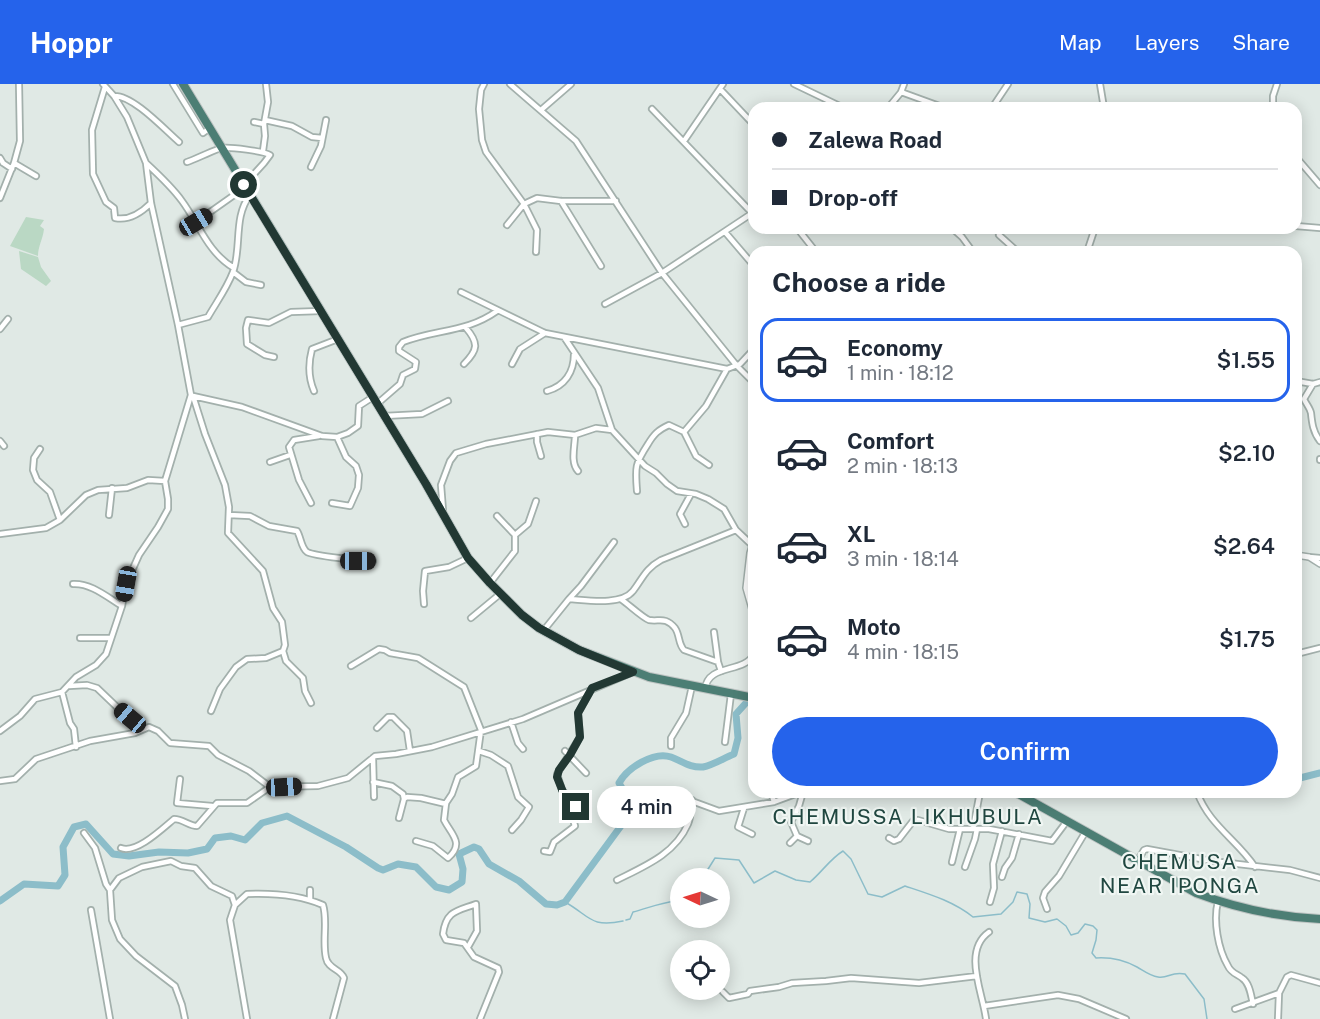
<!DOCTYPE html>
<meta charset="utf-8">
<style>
:root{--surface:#fff;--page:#f2f2f3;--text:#1f2937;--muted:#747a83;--line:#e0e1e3;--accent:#2563eb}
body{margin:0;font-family:"Public Sans",sans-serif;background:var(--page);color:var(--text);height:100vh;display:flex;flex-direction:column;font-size:22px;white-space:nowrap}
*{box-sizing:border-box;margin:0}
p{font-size:20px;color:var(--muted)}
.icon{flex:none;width:33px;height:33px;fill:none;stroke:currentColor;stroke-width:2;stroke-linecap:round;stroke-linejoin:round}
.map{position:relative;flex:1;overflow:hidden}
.side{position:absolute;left:748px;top:162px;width:554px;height:552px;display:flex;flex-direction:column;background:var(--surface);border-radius:18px;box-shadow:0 3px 15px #0003}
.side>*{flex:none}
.banner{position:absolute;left:748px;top:18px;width:554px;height:132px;border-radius:18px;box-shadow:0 3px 15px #0003;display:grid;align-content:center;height:132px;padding:0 24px;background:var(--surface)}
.needle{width:39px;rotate:274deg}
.buttons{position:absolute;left:670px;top:784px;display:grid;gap:12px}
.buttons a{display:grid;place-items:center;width:60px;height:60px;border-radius:50%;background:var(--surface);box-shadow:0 3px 15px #0003;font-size:30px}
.end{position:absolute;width:27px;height:27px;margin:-14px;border:8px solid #223833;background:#fff;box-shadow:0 0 0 3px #fff}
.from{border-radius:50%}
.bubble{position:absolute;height:42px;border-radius:21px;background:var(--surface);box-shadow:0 3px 15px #0003;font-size:20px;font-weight:600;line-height:42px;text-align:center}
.car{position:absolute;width:18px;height:36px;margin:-18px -9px;border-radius:8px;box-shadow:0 0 4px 2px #0007;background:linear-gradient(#222 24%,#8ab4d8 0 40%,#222 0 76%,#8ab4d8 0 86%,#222 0)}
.banner b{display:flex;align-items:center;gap:21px;height:57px;font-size:22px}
.banner b+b{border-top:2px solid var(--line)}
.banner i{width:15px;height:15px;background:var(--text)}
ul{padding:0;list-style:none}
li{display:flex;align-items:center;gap:18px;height:84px;margin:0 12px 9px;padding:0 12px;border:3px solid transparent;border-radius:18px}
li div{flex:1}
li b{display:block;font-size:22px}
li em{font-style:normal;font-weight:600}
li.current{border-color:var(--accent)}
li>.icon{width:54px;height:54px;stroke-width:1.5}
h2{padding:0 24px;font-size:27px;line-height:72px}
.primary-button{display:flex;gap:12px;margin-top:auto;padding:12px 24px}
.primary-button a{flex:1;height:69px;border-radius:36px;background:var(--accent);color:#fff;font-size:24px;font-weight:600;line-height:69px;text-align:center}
header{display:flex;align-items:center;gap:36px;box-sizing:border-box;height:84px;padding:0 30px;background:var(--accent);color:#fff}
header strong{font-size:28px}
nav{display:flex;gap:33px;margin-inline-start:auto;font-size:21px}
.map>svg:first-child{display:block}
</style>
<header>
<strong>Hoppr</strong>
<nav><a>Map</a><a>Layers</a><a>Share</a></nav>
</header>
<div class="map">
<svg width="1320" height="935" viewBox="0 0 1320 935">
<rect width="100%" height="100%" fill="#e0e9e5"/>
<!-- green -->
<path fill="#bad8c4" d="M26,133L44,136L40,142L44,145C43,155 38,162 38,172L10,162Z
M19,167L38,173L41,183L51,197L46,202L21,185Z"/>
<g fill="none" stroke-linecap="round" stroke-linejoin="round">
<!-- stream -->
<path stroke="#8cbdc9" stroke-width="1.5" d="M707,795L705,790L715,774L739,776L754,799L775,787L796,796L810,798C822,788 830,775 843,767L851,775L868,810L882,813L905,802C929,810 953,817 973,833L1001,830L1013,818L1017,808L1027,810L1030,820L1029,834L1045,838L1057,835L1066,842L1071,851L1078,849L1085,840L1093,842L1097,846L1096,856L1092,869L1096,874C1111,873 1124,876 1137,883C1144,887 1150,892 1158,893C1168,895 1171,887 1185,890L1204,915L1207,935
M565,818C590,832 590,844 623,837
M626,836L630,835L633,828C648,824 660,819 675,817L681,801"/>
<!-- river -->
<path stroke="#8cbdc9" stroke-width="7" d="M1296,695L1320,689
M0,817L24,800L58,802L65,791L63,763L74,743L86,740L113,770L129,772L159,768L188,769L207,765L215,754L231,752L245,756L262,739L287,732L346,763L378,784L383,786L398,780L416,783L436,803L449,806L462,798L463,785L459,770L474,763L479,765L489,780L519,797L546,820L557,821L565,818L629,731L632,721L619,699C627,684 654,667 671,673C682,677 690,684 703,683C713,681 724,674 734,670L738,654L736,630L754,610"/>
<!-- minor casing -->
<g stroke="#a3b0ac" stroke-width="8">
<path id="minor" d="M173,0L203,49L210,44
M484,0L481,6L479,25L482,56L486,68L524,120L537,146L536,168
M510,0L576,57L662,189L737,282L754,299
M794,0L844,24
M904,0L901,8L945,24
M1100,0L1104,24
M105,3L92,46L93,90L106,118L114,124L115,134C129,137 142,128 151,119
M720,5L754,41
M114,12C133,11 165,46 179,58
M888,24L902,7
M992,24L1008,0
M1273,24V12L1277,0
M652,25L752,129
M541,26L571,0
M265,36L292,42L312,53L322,54
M254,38L264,40L265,52L263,67
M264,40L268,18L266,0
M684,57L723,0
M1296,73L1320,101
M0,74L3,79L12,85
M187,78C194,76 218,64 222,64C230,63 264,67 270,71L264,79L244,101
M14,79L36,92
M146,79C159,91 172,103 182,117C199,140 208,169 234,184
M311,83L321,62L326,36
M0,114L14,79L20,57L19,0
M561,117L601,182
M196,138L237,109L246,105
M507,141L524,120L537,114L561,117H616
M1296,142L1320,144
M797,144L816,168
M952,144L962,153L973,168
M725,148L754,182
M999,151L1018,168
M1087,168L1095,144
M233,188L246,198L261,201
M461,208L545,249L727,285
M605,220L662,189L754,128
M178,241L208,233C216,219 227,204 233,188C242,163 233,133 250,111
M0,245L8,235
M564,253L598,304L612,346
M274,273L265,271L247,260L246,244L248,236L269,239L291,228L321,227
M464,280C478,266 479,259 466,244
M512,280L520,265L545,249
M1296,297L1313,300L1320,298
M1313,300L1304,315C1306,320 1310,324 1311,329C1312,339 1313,348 1320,357
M314,307C308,293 308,280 312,265L338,255
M547,307C565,302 574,288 574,270
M193,312L205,350L225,401L229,423L228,449L263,487L273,524L282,538L285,561L283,567L286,577L303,594L305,607L311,619
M193,312L242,323L322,352L337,353L348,349L358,342L359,322L373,313
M377,320L400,300L403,291L415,285L416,278L399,267V263L403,258C436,245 466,249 497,227
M384,332L422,330L448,317
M537,350V358L541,372
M575,351C575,362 570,378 578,387
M0,357L4,362
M40,365L34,374L33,386L37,396L50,408L60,436
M1320,376V375
M270,378L290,371
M709,381L696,372L684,348L706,322L727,285L740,280L754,265
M637,407C635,383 635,380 648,360C654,350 658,346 669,341L684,348
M311,419L299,396L289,363L294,356L319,352
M332,419L350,422L358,404L359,391L356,382L346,373L337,353
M443,426L441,401L450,377L456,369L486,360L548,348L575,351L596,344L612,346L645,382L656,389L667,400L677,407L696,410L708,415L724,425L736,446L753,462
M109,431L112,404
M229,431L250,432L269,442L297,447C301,453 301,464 307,468C314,472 363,477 373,477
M685,440L680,430L691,410
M0,450L46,444L60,436L86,411L98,406L127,404L148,396L165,397
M515,451L528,440L536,417
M1309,473L1320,474
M490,499L515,467V451L497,432
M73,500C91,499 107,513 122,522
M569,515L581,502L614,458
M622,516C628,520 643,534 649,536C659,538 665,532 675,544C680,551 678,560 684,566L718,578
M424,520L423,507L425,487L449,483L468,474
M471,534L500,510
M544,546L569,515C586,516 621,522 633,507C643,494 645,485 661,476L736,446
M714,548L718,578L721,587
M80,554H111
M1296,570L1320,564
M351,582L379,565L385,566L390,569L418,574L464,603L481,646L476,682L458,693L452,710L446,719L444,736C451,750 465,759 448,774L433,762L416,757
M69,602L87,601L97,604L141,646
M62,608L70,639L74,645L76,663
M211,627L220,605L236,583L247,575L266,574L283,567
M511,638L518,659L523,665
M377,644L388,633H393L407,647L410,667
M0,647L20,632L35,615L62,608L76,593L96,581L106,570L122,522L126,500L139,471L158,443L168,425V415L165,397L191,311L178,241L151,119L146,79L127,33L114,12L103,0
M725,658L731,610
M671,662V654L686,629L692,602
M479,667L491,671L508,682L518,713L529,723L521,736L512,746
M565,667L586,689
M373,674L374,713
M180,695L177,719L212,722
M0,697L15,695L36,675L90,657L135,649L149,643L158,647L170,659L209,662L218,671L249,687L270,703
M373,698L392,702L403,710L404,715
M771,708L774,718
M803,708L799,722L791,738L797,752L808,757
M1197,708C1209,741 1237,756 1255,783
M660,714L681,713L719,727L774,718L801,708
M744,724L738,743L752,750
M399,734L404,715L407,713L421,714L446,720
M973,745L980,708
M84,749L95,764L106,800L110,806L112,836L120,855L136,872L175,902L182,921L185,935
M889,754L894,757L899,755L913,737L918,736L949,745H989L1052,757L1067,737
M790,759L797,752
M121,764C136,770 162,745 174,735C183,735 189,742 197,742L217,719H247L270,703L318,702L348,694L375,672L396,670L432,663L523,635L633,588
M544,767L550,768L554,758L575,742L571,729L576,721L562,706L557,690L580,653L578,629L592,604
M952,778L960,745
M1137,778L1144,766L1147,765L1212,777L1290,786L1320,794
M965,783L975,755L977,745
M1002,793L1005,784L1012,774L1019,750
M617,796C645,782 675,770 688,740C691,733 691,724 692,716
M110,806L119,794L142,783L171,777L181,782L195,784L211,802L232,812L235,821L230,836L247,935
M310,816V806
M1218,817C1213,837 1218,865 1228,882C1231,889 1237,890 1242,894C1250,899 1251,912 1253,920
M990,818L994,804L993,780L1002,747
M235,821L247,810C271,809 300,811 323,821C328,837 322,857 326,874C328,885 341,885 344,894L333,935
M1047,825L1043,814L1045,808L1059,792L1086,747
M91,826L110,935
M468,863L477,847L476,820C458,827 446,826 443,850L446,856L464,859L474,873L498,884L499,888L480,935
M723,908L729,914L748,910L750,907L779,903L792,899L826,897L851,894L919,899L977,892
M984,922L1058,911L1079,915L1126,935
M1235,925L1279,909
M986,935C983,909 962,867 989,848
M1278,935L1279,909L1287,893L1291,891L1320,899"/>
</g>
<!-- tertiary casing -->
<g stroke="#a3b0ac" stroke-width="8">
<path id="tertiary" d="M754,456L750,469L746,504L754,532
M1296,471L1309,473L1320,480
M705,605C708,579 744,590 754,570"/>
</g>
<!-- trunk casing -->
<g stroke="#bdc3c2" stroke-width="10">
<path id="trunk" d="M183,0L426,400L468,474L490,499L522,531L539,544L579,566L649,593L754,614
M1015,708L1196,809C1236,824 1277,833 1320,835"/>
</g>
<!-- minor -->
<use href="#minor" stroke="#fff" stroke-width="4.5"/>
<!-- tertiary -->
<use href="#tertiary" stroke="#fff" stroke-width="5"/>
<!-- trunk -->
<use href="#trunk" stroke="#4c7e74" stroke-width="8"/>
</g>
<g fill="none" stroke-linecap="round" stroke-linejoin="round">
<!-- route -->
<path stroke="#223833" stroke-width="8" d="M244,101L426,400L468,474L490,499L522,531L539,544L579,566L633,588L592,604L578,629L580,653L570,671L559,686L557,693L563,708L574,718L576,723"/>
</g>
<g text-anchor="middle" stroke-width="4.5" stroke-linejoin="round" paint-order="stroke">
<!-- quarter labels -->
<g font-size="21" letter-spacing="1.5" fill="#204740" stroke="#f0f6f3">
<text x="908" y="740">CHEMUSSA LIKHUBULA</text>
<text x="1180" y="785">CHEMUSA<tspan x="1180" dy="24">NEAR IPONGA</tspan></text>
</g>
</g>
</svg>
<div class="buttons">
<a><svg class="needle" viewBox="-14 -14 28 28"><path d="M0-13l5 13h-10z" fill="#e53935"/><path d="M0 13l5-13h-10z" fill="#747a83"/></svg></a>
<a><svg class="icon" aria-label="locate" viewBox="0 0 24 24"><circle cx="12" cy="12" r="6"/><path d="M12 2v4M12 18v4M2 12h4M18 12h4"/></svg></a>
</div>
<i class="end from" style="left:244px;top:101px"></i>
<i class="end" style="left:576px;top:723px"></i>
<div class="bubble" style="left:597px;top:702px;width:99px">4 min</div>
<i class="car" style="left:196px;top:138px;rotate:59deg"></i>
<i class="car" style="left:358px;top:477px;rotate:90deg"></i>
<i class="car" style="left:126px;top:500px;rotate:190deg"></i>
<i class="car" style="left:130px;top:634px;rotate:310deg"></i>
<i class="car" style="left:284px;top:703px;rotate:87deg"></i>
<div class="banner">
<b><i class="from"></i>Zalewa Road</b>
<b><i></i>Drop-off</b>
</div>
<section class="side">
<h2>Choose a ride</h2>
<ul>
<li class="current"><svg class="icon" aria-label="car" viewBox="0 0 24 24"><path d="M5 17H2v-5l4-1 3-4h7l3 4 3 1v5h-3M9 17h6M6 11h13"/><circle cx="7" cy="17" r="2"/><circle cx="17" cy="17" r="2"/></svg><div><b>Economy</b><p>1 min · 18:12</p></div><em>$1.55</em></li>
<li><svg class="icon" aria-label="car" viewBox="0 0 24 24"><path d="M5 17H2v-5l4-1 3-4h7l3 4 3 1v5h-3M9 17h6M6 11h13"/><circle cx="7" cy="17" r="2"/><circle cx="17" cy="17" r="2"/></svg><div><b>Comfort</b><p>2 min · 18:13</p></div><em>$2.10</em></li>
<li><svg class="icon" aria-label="car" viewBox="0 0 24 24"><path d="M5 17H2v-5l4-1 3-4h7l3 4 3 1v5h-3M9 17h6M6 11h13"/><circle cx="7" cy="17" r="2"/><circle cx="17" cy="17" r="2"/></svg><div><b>XL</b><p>3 min · 18:14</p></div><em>$2.64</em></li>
<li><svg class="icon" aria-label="car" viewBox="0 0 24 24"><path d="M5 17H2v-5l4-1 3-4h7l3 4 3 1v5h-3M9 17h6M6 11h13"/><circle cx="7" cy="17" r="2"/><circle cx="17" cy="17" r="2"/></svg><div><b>Moto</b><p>4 min · 18:15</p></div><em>$1.75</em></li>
</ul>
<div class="primary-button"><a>Confirm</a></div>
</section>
</div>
